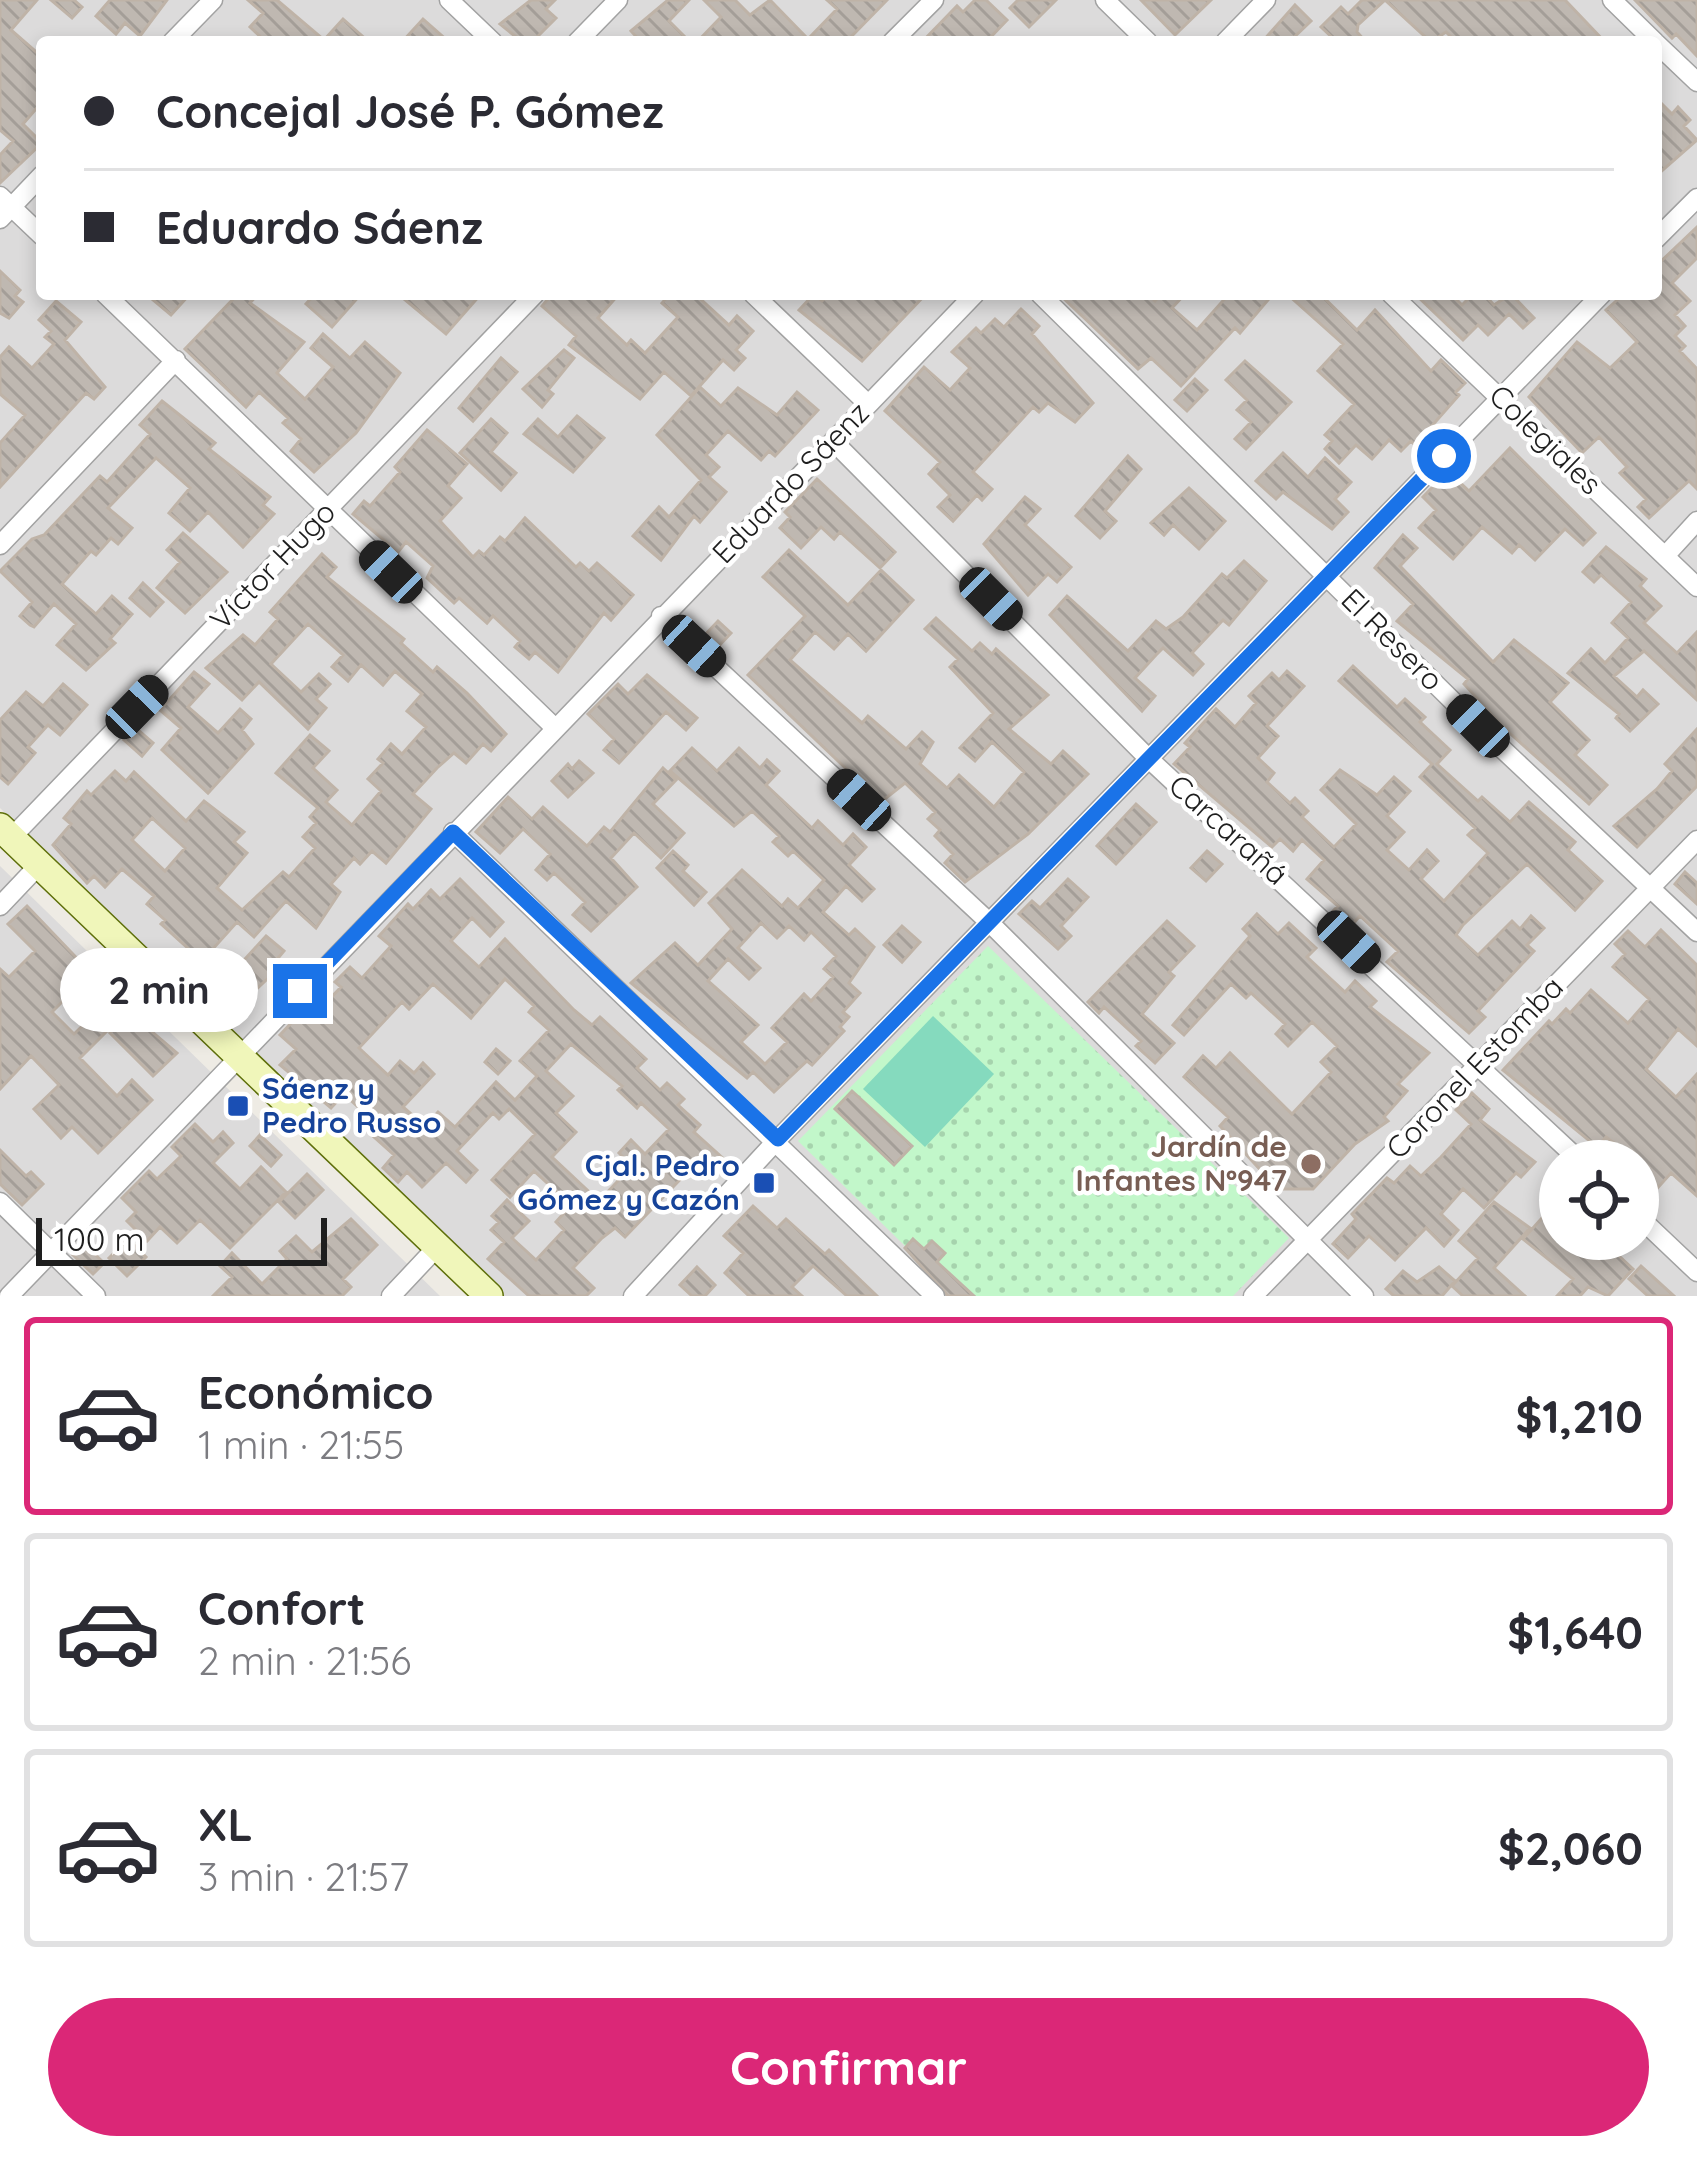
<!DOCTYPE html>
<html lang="es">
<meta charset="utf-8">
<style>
:root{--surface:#fff;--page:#f7f7f7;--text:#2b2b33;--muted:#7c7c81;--line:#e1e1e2;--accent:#db2777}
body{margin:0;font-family:Quicksand,sans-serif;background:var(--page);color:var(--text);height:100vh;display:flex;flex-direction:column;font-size:45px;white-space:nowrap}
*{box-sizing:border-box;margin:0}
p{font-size:39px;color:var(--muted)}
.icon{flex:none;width:66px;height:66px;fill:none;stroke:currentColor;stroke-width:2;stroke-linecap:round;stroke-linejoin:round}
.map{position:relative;height:1296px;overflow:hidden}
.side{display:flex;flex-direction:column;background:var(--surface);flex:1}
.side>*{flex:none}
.top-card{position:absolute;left:36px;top:36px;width:1626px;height:264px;border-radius:12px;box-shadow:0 6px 18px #0003;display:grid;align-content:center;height:264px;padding:0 48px;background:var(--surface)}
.controls{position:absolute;left:1539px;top:1140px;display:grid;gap:24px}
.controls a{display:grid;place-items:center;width:120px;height:120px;border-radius:50%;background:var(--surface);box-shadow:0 6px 18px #0003;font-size:60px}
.scale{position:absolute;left:36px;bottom:30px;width:291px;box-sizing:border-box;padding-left:12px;border:6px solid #1e1e1e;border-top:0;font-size:33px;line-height:42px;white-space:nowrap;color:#1e1e1e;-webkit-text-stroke:9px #fff;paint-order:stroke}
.end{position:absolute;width:54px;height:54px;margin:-27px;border:15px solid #1a73e8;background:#fff;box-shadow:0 0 0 6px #fff}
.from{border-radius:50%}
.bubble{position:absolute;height:84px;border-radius:42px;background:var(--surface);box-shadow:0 6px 18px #0003;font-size:39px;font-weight:700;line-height:84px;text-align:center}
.car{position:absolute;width:36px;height:72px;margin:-36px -18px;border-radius:15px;box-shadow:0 0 9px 3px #0007;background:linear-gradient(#222 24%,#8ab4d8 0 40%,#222 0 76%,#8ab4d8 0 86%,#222 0)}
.top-card b{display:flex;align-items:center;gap:42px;height:114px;font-size:45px}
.top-card b+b{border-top:3px solid var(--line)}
.top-card i{width:30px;height:30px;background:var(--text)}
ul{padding:21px 0 0;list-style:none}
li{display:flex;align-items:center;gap:36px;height:198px;margin:0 24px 18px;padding:0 24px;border:6px solid var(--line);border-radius:12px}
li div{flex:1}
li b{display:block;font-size:45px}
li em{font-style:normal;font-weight:700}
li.selected{border-color:var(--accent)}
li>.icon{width:108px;height:108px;stroke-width:1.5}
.button{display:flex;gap:24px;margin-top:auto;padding:24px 48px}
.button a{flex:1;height:138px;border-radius:72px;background:var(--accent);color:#fff;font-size:48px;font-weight:700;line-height:138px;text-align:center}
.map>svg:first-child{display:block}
</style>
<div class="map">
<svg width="1697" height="1296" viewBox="0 0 1697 1296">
<defs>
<pattern id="park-dots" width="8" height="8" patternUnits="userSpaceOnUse" patternTransform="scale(3)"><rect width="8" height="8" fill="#c2f7ca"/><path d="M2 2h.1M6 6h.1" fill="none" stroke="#a6d3ad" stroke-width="1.8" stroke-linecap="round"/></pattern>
<pattern id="building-back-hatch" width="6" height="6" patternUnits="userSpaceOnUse" patternTransform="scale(3)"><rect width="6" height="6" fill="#bfb8b1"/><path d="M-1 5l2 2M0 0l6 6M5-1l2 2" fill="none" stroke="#a49e98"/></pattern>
</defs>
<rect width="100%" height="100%" fill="#eeebe4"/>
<!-- residential -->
<path fill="#dcdbdb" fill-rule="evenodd" d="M0,0H1697V1296H502L0,808ZM42,42H1656V294H42ZM1560,1161H1638V1239H1560Z
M0,866L440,1296H0Z"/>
<!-- park -->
<path fill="url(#park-dots)" d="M988,946L1289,1238L1233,1296H956L798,1141Z"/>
<!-- pitch -->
<path fill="#85dabe" d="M933,1016L994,1074L925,1147L863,1089Z"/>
<!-- building -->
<path fill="url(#building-back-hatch)" stroke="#bfb3a7" stroke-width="3" fill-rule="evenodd" d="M0,0H37L11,30L42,57V102L23,124L42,143L0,183V155L13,141L0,130Z
M51,0H74L82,7L72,18Z
M110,0H167L140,36L125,23L116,34L96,16Z
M248,0H277L324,40L343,19L369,42H266L250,27L263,13Z
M531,0H555L546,9L556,18L532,42H522L500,24Z
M668,0H689L669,21L690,42H641L631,31Z
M704,0H735L750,15L770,0L808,39L837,9L827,0H887L846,42H697L721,17Z
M975,0H986L1007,20L986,42H922L957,6L963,12Z
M1018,0H1056L1029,27L1010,8Z
M1141,0H1211L1175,35Z
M1362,0H1385L1358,25L1357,32L1366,42H1337L1321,27L1341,7L1348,14Z
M1385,0H1565L1605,42H1456L1446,32L1431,42Z
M1635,0H1697V56L1676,34L1672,38Z
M1295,5L1311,21L1289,42H1262Z
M423,19L449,42H402Z
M1656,98L1672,114L1678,107L1690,120L1684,126L1697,140L1656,176Z
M1697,227V258L1672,283L1690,301L1675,315L1685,326L1675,336L1685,346L1680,351L1697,369V489L1689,481L1649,518L1638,507L1646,499L1620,473L1627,467L1599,437L1582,453L1529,397L1577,342L1610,368L1637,342L1606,310L1624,294H1656V266Z
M0,271L20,290L15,296L23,302L9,318L0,313Z
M146,294H190L171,315Z
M238,294H258L250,303L304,342L277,373L305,399L333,367L311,348L323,334L350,358L365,342L400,373L356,433L314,472L291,451L301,439L283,423L288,418L259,392L246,407L185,349Z
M315,294H361L332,327L306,304Z
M398,294H481L446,334Z
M552,294H619L598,318L627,345L631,340L645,353L678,317L662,303L670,294H695L729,325L737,316L753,331L736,350L745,358L734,370L723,360L691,396L664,372L640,399L569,345L576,336L542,306Z
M814,294L822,301L829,294H926L862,361L799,310Z
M1059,294H1148L1155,301L1161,294H1185L1172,308L1197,330L1229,294H1273L1240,333L1235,328L1181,386L1151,358L1138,369Z
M1287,294H1320L1357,330L1375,310L1431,371L1441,360L1465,383L1456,392L1459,395L1415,445L1411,441L1401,451L1389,440L1372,459L1356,445L1339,463L1325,449L1332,441L1325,435L1354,404L1318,371L1343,344Z
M1415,294H1451L1462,305L1473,294H1484L1494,305L1511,294L1534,318L1523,328L1509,314L1488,335L1478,325L1463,340Z
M56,301L81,322L65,340L105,387L94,399L86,393L0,487V443L25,415L0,394V357L9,347L32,368L54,344L45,337L51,331L39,320Z
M1021,309L1039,326L1032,334L1093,403L1075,422L1048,403L1039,412L1033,407L973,472L992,489L982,500L977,495L953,521L938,507L950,495L929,474L940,462L885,411L924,367L950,390L970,368L952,352L976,328L981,333L995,319L1004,327Z
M564,350L574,358L548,390L553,394L542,407L523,389Z
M501,358L517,372L473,421L459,408Z
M1245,361L1291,402L1246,449L1235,439L1251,422L1237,410L1247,400L1226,380Z
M1195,379L1207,390L1187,411L1175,400Z
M700,387L721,406L738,388L777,415L797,392L818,410L775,456L769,451L761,460L728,431L706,455L719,467L709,477L726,492L700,522L694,516L661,560L633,536L659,507L669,517L701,480L657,435Z
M162,401L215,443L209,449L270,497L263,505L274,514L243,547L208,512L190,531L169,513L190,488L156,458L108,508L132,528L118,544L111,538L96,555L91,551L62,584L96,614L112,596L132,614L110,639L115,643L86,670L57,645L76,624L54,604L34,627L30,625L20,616L32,602L0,571L32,539L44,535L100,476L107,482L150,434L140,425Z
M577,416L604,438L573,472L524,434L538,419L558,437Z
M491,419L507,433L491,452L516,473L501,490L460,453Z
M427,430L467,464L448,486L461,498L440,521L473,557L479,551L484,555L500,537L505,541L525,518L576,567L580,563L589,571L597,563L633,595L611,620L604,613L558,672L535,652L529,659L515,647L520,641L493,616L487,623L459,598L454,603L427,578L433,566L406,542L398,552L353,514L364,501L370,506L400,472L395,467Z
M1510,448L1595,533L1583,545L1565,529L1535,560L1519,545L1512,553L1482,527L1453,559L1419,528L1436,510L1423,497L1448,471L1469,491Z
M1283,453L1308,477L1325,458L1351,482L1335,499L1348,512L1332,529L1283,492L1276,499L1256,481Z
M1128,456L1141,469L1105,511L1116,521L1100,538L1076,516Z
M817,479L895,552L880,568L840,532L834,539L821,527L801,548L780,528L790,517L785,512Z
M1189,488L1225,521L1199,549L1173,525L1164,535L1151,523Z
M1025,497L1040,509L1025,525L1071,567L1057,582L1048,574L1028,595L984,544Z
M183,533L227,572L185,613L157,588L180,562L167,550Z
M1403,535L1417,548L1400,566L1493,662L1514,640L1568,683L1550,702L1589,740L1575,755L1607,785L1589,804L1504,728L1464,684L1468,679L1397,621L1413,604L1375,568Z
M1606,547L1646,579L1640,586L1661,606L1644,623L1677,653L1697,632V700L1644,651L1614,676L1637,697L1643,690L1658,704L1630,731L1616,718L1619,714L1568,673L1591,649L1605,663L1628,638L1612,623L1631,602L1601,575L1594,582L1583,572Z
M789,550L848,605L881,570L913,600L866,651L848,634L834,649L815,632L790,660L862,723L868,716L906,749L922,732L933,742L920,764L947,788L959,775L994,807L1024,772L992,742L975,761L960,748L993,713L950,667L958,659L925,629L936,618L972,651L980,643L992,654L996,649L1048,695L1009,729L1051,764L1063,751L1088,774L1028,834L965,882L945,863L953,854L935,836L940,830L928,819L935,812L905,783L881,802L748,675L805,616L763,577Z
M322,554L336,567L327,577L404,639L401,643L433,672L437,667L467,693L506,734L491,751L483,744L466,763L454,753L437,768L413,794L431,809L386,863L372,851L360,864L354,858L331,884L340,892L316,928L286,901L254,937L237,922L202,961L161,924L165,920L147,904L154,896L122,869L105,887L94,876L87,883L53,845L71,824L64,818L87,791L91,795L115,771L126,781L134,772L186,821L204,801L244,832L234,842L247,853L217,888L242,910L283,872L289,877L315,848L303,837L316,823L310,817L318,808L276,773L310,735L329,751L313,768L337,790L326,802L352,825L381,791L368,779L383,763L378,759L391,744L402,754L426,727L407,711L422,694L395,671L383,685L361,665L348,681L332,667L343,655L308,624L271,664L301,692L319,674L330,684L316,699L326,708L308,729L259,682L242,700L206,668L243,635L255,645L278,619L270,612ZM152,818L185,848L165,871L132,840Z
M1244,561L1266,581L1229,625L1223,620L1192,653L1203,664L1193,675L1163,648L1156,655L1135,678L1155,696L1142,711L1050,615L1067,596L1128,651L1156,621L1166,629L1183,617L1222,574L1227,578Z
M143,583L163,602L150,616L130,598Z
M718,621L731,633L716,649L703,637Z
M1353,666L1397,707L1405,699L1425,717L1420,722L1450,750L1437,764L1478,801L1482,797L1510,822L1529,802L1575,842L1568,850L1602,881L1575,910L1527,864L1463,925L1456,935L1478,955L1512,921L1520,929L1531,916L1544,928L1527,945L1534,951L1478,1011L1485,1017L1469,1033L1387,962L1398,951L1360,916L1350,927L1333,911L1338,906L1307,879L1324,860L1302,840L1293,851L1280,839L1272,847L1174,764L1190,747L1185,743L1216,709L1235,727L1256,703L1249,696L1272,673L1279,680L1287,671L1304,686L1267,726L1278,736L1258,758L1274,773L1267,782L1290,803L1295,798L1308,811L1302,817L1334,847L1356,824L1321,790L1340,770L1377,795L1394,777L1410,791L1387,816L1404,832L1387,850L1409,870L1427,850L1438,861L1421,879L1444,901L1488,853L1468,835L1475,828L1420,777L1432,764L1339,681Z
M194,672L209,684L188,707L218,733L240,709L251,719L242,730L253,744L208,793L162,750L181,728L160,710Z
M647,675L697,718L686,730L666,712L619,763L604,750L614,739L588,714L618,684L628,694Z
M63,684L87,705L60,735L48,725L28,747L35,753L8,784L0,777V720L26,692L43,706Z
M136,728L153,743L142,756L124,740Z
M1697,729V786L1637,847L1614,826L1657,789L1672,771L1665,764Z
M692,748L717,771L739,748L760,768L767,760L779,771L766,785L812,828L818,821L843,845L853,834L866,847L849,865L874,889L862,901L846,886L823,912L849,935L855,929L874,947L849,983L860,993L843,1012L849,1017L840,1027L844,1031L812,1065L807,1061L774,1092L753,1072L747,1078L631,983L675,943L698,965L732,929L709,903L742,870L782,906L788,899L798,908L824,880L793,851L788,856L773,842L779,836L752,811L734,826L670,771ZM761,923L777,938L789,926L804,940L811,932L836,956L824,969L833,977L811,1001L804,994L772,1028L787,1042L765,1064L741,1042L758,1025L708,981L728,959L749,979L760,968L738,948Z
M579,761L593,773L568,797L552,781L568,764L572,769Z
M663,768L676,780L653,804L684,833L661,858L634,833L611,858L637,887L591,931L573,915L585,902L554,873L547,880L536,870L550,854L523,829L500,853L476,832L508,797L532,819L543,807L587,846L604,827L610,832Z
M1136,804L1156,822L1116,864L1097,846Z
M673,851L688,865L683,871L706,892L694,905L657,868Z
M1207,851L1222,864L1206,881L1191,868Z
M1685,872L1697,883V904L1675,884Z
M460,879L503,922L490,936L472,918L451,941L479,967L505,939L574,1010L592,1025L600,1017L646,1059L637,1068L660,1090L667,1083L684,1099L678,1105L700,1125L694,1132L725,1160L711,1175L697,1162L625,1237L615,1228L602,1238L573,1268L594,1288L586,1296H529L488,1259L504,1242L491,1230L499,1222L492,1216L507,1200L529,1221L512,1238L536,1260L564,1230L556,1222L571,1205L534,1171L510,1197L492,1180L535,1134L509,1109L499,1119L493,1113L457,1151L477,1170L466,1182L446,1163L422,1187L407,1172L398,1182L383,1168L394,1155L365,1129L373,1121L344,1094L331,1108L280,1065L296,1049L280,1035L309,1004L317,1012L341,987L335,982L350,967L362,978L391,946L379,936L408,904L413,909L431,890L440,899ZM505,979L534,1006L529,1012L549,1030L520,1061L537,1076L515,1100L496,1082L455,1127L438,1112L425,1126L403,1107L434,1074L423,1063L414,1073L400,1061L388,1075L359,1048L402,1002L409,1009L433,984L471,1018ZM571,1044L622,1086L618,1090L637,1108L641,1103L669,1129L645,1154L631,1140L619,1153L632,1166L599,1201L552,1157L576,1132L556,1113L573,1096L546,1071Z
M1068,879L1088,897L1061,926L1071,936L1058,949L1019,914L1032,901L1040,908Z
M27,906L91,973L52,1012L74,1034L103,1006L118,1020L80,1058L117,1096L132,1080L152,1100L98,1153L72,1127L61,1138L34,1109L59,1085L31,1056L0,1089V969L9,977L35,951L8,924Z
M1257,914L1278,934L1289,923L1316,948L1307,957L1345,992L1355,981L1376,1001L1370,1007L1429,1053L1398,1084L1407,1091L1384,1117L1388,1121L1355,1144L1313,1189H1278L1220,1126L1228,1117L1184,1077L1203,1056L1216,1068L1230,1053L1292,1114L1331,1072L1321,1062L1337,1046L1312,1022L1288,1046L1276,1034L1285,1024L1251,993L1246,998L1231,984L1184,1035L1173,1025L1250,936L1243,929Z
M1167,921L1194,946L1169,972L1174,976L1142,1014L1174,1043L1155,1063L1136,1046L1141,1041L1104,1007L1099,1013L1088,1002Z
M902,926L920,942L902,962L884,945Z
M1661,930L1697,965V1046L1678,1029L1646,1069L1676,1097L1697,1074V1196L1671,1173L1643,1204L1638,1203V1161L1606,1137L1597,1147L1503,1070L1549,1021L1552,1024L1566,1009L1570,1013L1591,990L1628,1023L1649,999L1613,967L1625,954L1615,944L1628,931L1645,947Z
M266,936L284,951L274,963L279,968L233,1011L193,977L214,953L234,971Z
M130,1013L177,1053L153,1076L110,1033Z
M496,1049L510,1061L498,1074L485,1062Z
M852,1091L912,1146L894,1165L835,1109Z
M1472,1093L1489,1109L1480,1120L1535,1162L1521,1177L1516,1173L1484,1208L1463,1189L1441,1214L1458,1230L1444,1246L1426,1228L1395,1260L1369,1236L1348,1258L1333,1244L1356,1219L1352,1214L1387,1178L1394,1183L1410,1166L1421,1176L1441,1157L1471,1124L1456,1110Z
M195,1124L213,1142L223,1132L233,1143L213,1163L240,1189L261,1167L286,1192L230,1248L200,1220L177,1243L160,1227L147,1241L127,1221L136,1212L122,1198L149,1171L157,1179L181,1156L172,1147Z
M260,1135L281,1155L271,1166L250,1146Z
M0,1150L26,1176L31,1172L43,1184L22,1205L0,1184Z
M307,1174L323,1190L295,1218L279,1202Z
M1560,1198V1239H1601L1633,1269L1608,1296L1588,1287L1580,1296H1557L1573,1279L1523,1239Z
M1494,1202L1530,1228L1494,1268L1525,1296H1463L1452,1286L1478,1258L1459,1241Z
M753,1206L777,1228L786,1219L825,1254L829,1250L877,1296H847L813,1266L792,1287L802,1296H749L725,1273L743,1253L724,1236Z
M351,1219L377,1245L343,1279L351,1287L342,1296H213L232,1277L220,1266L232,1253L262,1284L287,1259L280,1251L296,1236L312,1252Z
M128,1239L146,1257L127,1276L109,1258Z
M913,1239L924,1249L932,1241L945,1253L937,1262L974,1296H948L905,1248Z
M84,1244L104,1263L93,1274L73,1255Z
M1641,1266L1674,1296H1648L1629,1279Z
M697,1267L715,1285L705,1296H692L680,1285Z
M1439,1267L1455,1281L1442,1296H1394L1386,1289L1403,1271L1417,1282Z"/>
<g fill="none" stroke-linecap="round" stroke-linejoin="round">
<!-- street casing -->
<g stroke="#a2a2a2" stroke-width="21">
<path id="street" d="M449,0L493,42
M1105,0L1148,42
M1612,0L1655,42
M172,42L213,0
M577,42L618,0
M892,42L934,0
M1225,42L1266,0
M1656,43L1697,82
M0,196L42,236
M0,219L42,175
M1656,239L1697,198
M105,294L553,726
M753,294L868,404
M1040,294L1478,726L1697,932
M1391,294L1697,587
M833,441L1148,758L1580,1161
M0,545L176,360
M1665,556L1697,521
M661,616L990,923L1364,1296
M453,832L935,1296
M11,838L535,294
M0,906L38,866
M0,1202L96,1296
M1638,1216L1697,1272
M9,1296L975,294
M391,1296L438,1246
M633,1296L778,1139L1602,294
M1253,1296L1697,840"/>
</g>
<!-- secondary casing -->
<g stroke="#5e6f0a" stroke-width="30">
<path id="secondary" d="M0,827L489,1296"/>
</g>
<!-- street -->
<use href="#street" stroke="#fff" stroke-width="18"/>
<!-- secondary -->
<use href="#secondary" stroke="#f0f6ba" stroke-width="27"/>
</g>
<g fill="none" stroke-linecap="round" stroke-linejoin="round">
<!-- route -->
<path stroke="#1a73e8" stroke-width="15" d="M300,991L453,832L778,1139L1444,456"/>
</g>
<!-- markers -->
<g fill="#1a4fb4" stroke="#fff" stroke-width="4.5">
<rect x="226" y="1094" width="24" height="24" rx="6"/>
<rect x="752" y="1171" width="24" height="24" rx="6"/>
</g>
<circle fill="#8d6e63" stroke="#fff" stroke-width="4.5" cx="1311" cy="1164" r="12"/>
<g text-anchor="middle" stroke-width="9" stroke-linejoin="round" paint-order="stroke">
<!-- street labels -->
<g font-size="30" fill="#1e1e1e" stroke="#fff">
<text transform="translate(1545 440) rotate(44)" y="10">Colegiales</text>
<text transform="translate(791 483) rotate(-46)" y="10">Eduardo Sáenz</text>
<text transform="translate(273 566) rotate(-46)" y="10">Víctor Hugo</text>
<text transform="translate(1392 640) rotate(45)" y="10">El Resero</text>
<text transform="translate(1228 830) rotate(42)" y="10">Carcarañá</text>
<text transform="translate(1475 1068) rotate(-46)" y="10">Coronel Estomba</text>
</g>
<!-- transit labels -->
<g font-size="30" font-weight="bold" fill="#164399" stroke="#fff" text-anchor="start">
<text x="262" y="1099">Sáenz y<tspan x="262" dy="34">Pedro Russo</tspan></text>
<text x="740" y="1176" text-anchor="end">Cjal. Pedro<tspan x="740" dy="34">Gómez y Cazón</tspan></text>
</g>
<!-- education labels -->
<g font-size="30" font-weight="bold" fill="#785e54" stroke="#fff" text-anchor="end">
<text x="1287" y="1157">Jardín de<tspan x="1287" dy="34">Infantes Nº947</tspan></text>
</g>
</g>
</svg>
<div class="controls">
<a><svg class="icon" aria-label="locate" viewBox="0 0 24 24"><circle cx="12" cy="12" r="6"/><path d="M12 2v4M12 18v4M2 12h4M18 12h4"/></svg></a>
</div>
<div class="scale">100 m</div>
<i class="end from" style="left:1444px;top:456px"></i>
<i class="end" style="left:300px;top:991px"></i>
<div class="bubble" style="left:60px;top:948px;width:198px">2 min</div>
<i class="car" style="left:391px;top:572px;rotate:314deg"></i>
<i class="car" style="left:991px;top:599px;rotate:135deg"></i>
<i class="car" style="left:694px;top:646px;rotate:133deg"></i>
<i class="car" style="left:137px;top:707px;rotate:44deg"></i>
<i class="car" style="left:1478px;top:726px;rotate:315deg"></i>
<i class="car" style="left:859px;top:800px;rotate:313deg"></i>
<i class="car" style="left:1349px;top:942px;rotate:134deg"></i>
<div class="top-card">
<b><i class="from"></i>Concejal José P. Gómez</b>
<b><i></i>Eduardo Sáenz</b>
</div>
</div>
<section class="side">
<ul>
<li class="selected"><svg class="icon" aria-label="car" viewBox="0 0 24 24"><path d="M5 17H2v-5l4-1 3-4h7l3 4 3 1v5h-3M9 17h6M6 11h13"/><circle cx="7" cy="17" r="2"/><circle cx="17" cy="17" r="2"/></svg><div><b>Económico</b><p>1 min · 21:55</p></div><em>$1,210</em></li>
<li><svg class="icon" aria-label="car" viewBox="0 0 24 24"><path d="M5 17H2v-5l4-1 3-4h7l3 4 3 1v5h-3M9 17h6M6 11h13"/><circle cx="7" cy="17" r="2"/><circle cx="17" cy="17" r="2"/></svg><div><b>Confort</b><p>2 min · 21:56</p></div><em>$1,640</em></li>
<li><svg class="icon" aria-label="car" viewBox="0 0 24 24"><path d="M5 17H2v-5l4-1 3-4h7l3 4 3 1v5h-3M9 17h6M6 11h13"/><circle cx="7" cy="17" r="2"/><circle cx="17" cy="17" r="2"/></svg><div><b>XL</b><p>3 min · 21:57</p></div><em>$2,060</em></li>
</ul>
<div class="button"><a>Confirmar</a></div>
</section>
